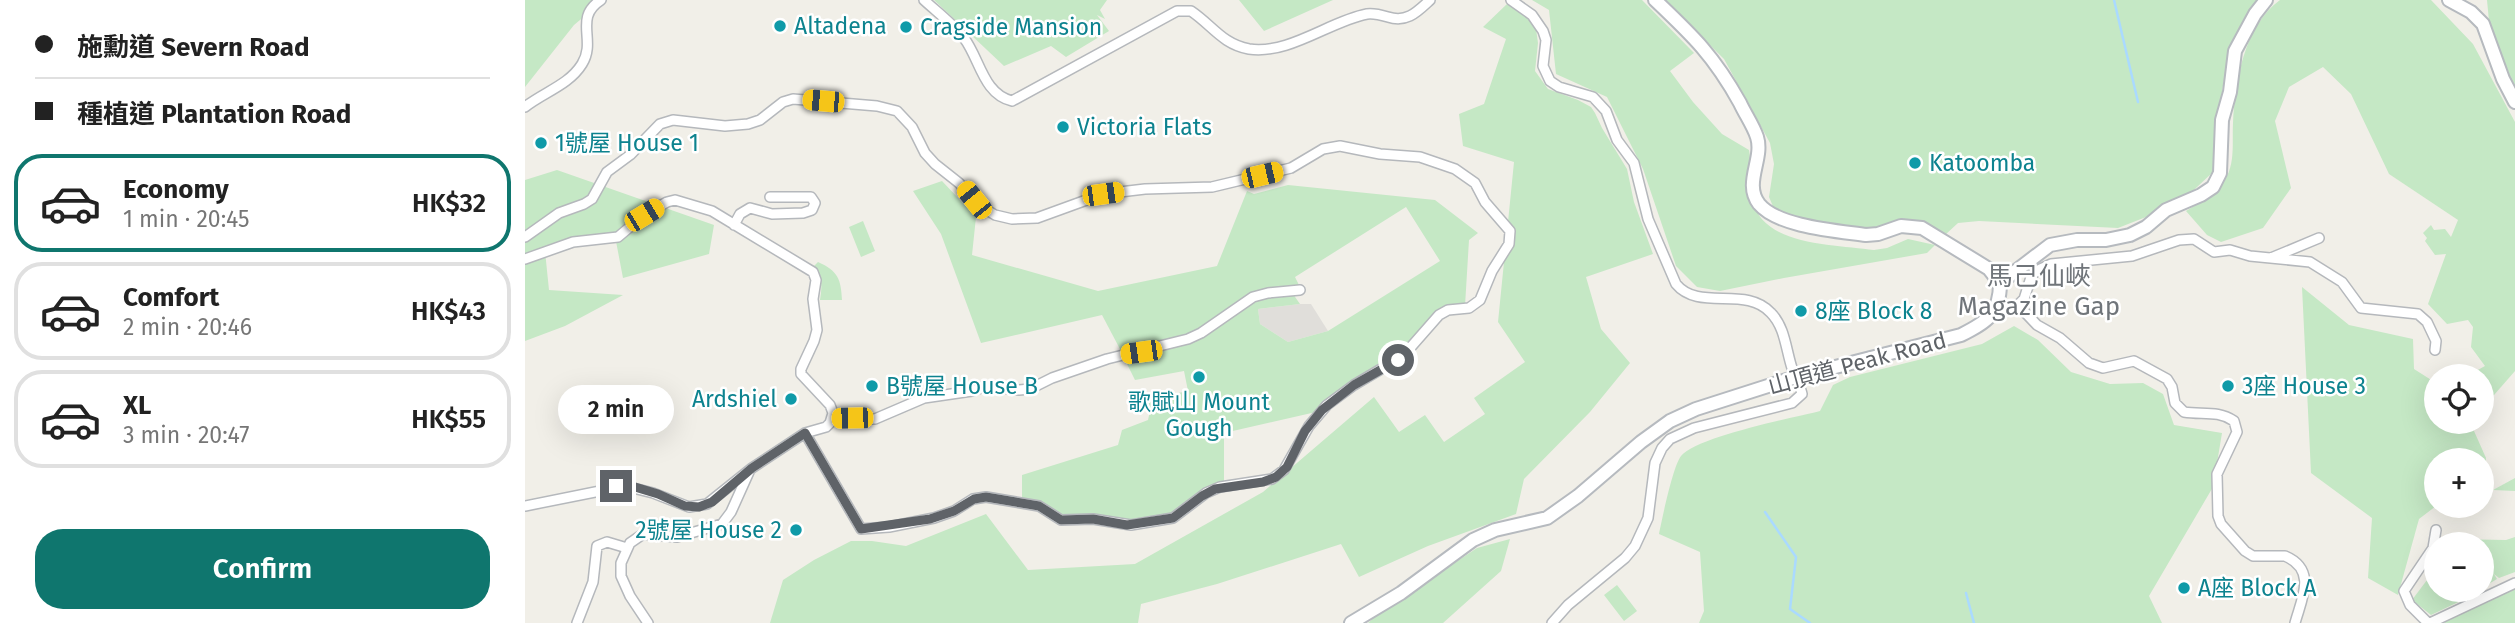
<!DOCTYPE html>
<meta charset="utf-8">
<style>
:root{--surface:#fff;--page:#f2f2f2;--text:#222;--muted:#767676;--line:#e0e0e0;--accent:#0f766e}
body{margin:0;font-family:"Fira Sans","Noto Sans TC",sans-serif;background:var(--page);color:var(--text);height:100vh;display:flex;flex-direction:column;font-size:26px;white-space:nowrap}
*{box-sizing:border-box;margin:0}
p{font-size:23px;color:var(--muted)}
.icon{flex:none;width:38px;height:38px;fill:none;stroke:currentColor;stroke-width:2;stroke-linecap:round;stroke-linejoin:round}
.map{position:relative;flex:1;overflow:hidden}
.side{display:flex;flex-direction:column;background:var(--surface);width:525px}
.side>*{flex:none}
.hud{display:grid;align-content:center;height:154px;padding:0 35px;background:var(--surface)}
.fabs{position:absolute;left:1899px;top:364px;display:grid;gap:14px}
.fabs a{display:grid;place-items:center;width:70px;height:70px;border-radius:50%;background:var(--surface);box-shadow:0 7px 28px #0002;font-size:35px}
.end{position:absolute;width:32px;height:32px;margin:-16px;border:9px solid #5f6368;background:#fff;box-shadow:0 0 0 4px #fff}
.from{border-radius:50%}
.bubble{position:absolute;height:49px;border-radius:24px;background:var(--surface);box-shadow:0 7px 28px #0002;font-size:23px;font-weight:600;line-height:49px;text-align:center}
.car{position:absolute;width:21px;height:42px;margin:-21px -10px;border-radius:9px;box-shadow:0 0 5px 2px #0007;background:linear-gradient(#f5c518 24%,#345 0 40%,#f5c518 0 76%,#345 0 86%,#f5c518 0)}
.hud b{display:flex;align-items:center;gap:24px;height:66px;font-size:26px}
.hud b+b{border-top:2px solid var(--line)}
.hud i{width:18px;height:18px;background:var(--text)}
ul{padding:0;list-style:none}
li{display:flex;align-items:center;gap:21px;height:98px;margin:0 14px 10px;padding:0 21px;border:4px solid var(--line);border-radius:28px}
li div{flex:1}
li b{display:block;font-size:26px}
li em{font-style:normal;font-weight:600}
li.selected{border-color:var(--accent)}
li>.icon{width:63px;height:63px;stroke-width:1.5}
.button{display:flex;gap:14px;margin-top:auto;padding:14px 35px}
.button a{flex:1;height:80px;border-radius:28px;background:var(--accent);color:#fff;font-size:28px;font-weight:600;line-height:80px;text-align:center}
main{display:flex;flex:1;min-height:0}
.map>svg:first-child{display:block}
</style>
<main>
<section class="side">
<div class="hud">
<b><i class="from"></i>施勳道 Severn Road</b>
<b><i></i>種植道 Plantation Road</b>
</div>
<ul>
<li class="selected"><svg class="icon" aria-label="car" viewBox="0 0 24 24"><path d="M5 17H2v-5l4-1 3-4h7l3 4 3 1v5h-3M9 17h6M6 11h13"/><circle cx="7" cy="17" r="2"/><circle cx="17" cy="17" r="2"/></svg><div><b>Economy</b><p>1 min · 20:45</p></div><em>HK$32</em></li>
<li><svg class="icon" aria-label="car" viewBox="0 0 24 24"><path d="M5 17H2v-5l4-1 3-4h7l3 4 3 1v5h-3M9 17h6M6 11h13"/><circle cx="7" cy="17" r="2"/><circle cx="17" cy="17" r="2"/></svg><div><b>Comfort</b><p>2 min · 20:46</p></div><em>HK$43</em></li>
<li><svg class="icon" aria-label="car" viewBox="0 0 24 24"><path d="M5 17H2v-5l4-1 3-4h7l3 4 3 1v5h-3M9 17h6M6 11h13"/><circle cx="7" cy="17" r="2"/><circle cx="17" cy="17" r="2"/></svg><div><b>XL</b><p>3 min · 20:47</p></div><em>HK$55</em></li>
</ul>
<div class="button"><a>Confirm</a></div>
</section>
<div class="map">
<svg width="1990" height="623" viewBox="0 0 1990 623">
<rect width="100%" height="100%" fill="#f1efe8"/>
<!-- industrial -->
<path fill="#e0deda" d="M775,304H786L803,331L763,342L735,324L733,309Z"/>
<!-- green -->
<path fill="#c5e8c5" d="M0,0H79L49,25L0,87Z
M409,0H582L575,10L580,19L572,15L584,31L541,57L526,46L479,66Z
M714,0H808L739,31Z
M1007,0H1117L1169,53L1145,71L1168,102L1197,134L1224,150C1227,166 1223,183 1227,199C1237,247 1311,244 1349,250L1362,248L1383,239L1410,245L1402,253L1259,278L1195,291L1172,287L1151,266L1118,169L1082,97L1031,74L1024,10Z
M1139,0H1734C1696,46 1694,108 1691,165L1688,172L1654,204L1593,228L1454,221L1433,223L1420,235L1406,227L1349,231L1265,217L1250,211L1244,197L1249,164L1245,143L1199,59Z
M1755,0H1906L1948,44L1990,122V371L1969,395L1957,399L1956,376H1942L1960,366L1946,347L1948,327L1943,320L1922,324L1903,304L1921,254L1910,255L1900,241L1902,238L1898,233L1906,225L1909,230L1920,229L1926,237L1933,220L1864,174L1826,94L1798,67L1764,87L1750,121L1766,188L1738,228L1696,242L1682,235L1661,211C1676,202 1693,193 1702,176C1710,160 1707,141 1708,123C1710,82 1719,26 1755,0Z
M1962,0H1990V89L1964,21Z
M982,4L1010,22L1013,43L1010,71L1023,89L1053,100L1066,107L1070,113L1077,128L1102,169L1109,202L1128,254L1061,277L1076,329L1105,363L1065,412L999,479L991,514L903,546L834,577L816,544L692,584L616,604L613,623H245L258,580L289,560L326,541H347L381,546L461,514L503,570L610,564L738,492L849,397L874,432L900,415L919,442L960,414L949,398L1000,362L973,322L989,162L938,146L934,114L959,104L981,39L958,27Z
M32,170L189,225L184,254L98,278L90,236L20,251L24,290L98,295L40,326L0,341V180Z
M417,181L451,217L447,255L573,291L692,266L722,191L729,194L763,185L910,200L953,233L944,240L940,306L911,313L881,348L867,360L822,385L791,412L699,433V483L643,515L611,521L536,516L515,502L497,499V475L593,445L597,430L623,420L625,411L620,400L663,391L659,371L610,380L599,358L664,342L730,300L768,294L775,304L733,309L735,324L763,342L803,331L915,261L881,207L770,277L775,287L742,290L662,336L596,351L577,315L456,343L416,234L388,191Z
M338,221L350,251L336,257L324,227Z
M293,262C313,271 316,279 317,300H295C297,287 298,277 288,267Z
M1777,287L1824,325L1888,339L1889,369L1911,383V422H1945L1961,458L1960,473L1968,490L1990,478V491L1968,490L1959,497L1957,495L1956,460H1911V506L1894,519L1873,595L1843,578L1847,518L1786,473Z
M1489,326L1513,340L1546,372L1585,384L1618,383L1638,394L1649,425L1697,433L1688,487L1624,596L1637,623H1174L1179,611L1175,552L1134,534C1137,519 1148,466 1156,456C1172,437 1267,418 1295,411L1308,385L1325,377L1457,344Z
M1990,537V572L1974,578L1969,574L1972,579L1957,588V565L1963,568L1957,563L1956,544H1929L1928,539L1981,540Z
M985,539L976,571L918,623H843L854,613L952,548Z
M1911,568V590H1953L1946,596L1906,615L1887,600Z
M1092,585L1112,611L1099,621L1079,595Z
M1990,587V623H1920L1919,621Z"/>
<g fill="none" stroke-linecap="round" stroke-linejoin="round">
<!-- stream -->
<path stroke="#aadaff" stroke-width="2.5" d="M1589,0L1613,102
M1240,512L1271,557L1265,609L1285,623
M1441,593L1449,623"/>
<!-- minor casing -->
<g stroke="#b5b8bc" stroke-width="12">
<path id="minor" d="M399,0C412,12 428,24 439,38C455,59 458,94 487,101L652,11H666C687,25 697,44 724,49C764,55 805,21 842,14C849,13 856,15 863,17C882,23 892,12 905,0
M986,0L1007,15L1018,31L1021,40L1018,66L1025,81L1034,87L1068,97L1081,111L1092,140L1109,163L1123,219L1151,284C1174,312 1221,285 1246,313C1260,327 1261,350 1267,368C1270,377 1275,385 1277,394L1267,403L1169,428L1145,439L1137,448L1130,463L1123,518L1110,546L1100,558L1043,605L1027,623
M0,107C19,92 44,85 57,64C72,40 48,18 76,0
M209,225L215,214L225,208L247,214L278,213L287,210L290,203L286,197H245
M0,237L34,213L59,204L67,199L82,172L105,155L135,124L148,120L200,126L223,124L235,120L258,102L268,99L352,106L372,111L387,127L400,153L410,164L434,183L457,207L470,215L487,219L512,218L578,194L620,189L687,187L766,168L798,149L815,146L855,154L895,157L930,169L950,183L960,202L985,231L984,244L967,271L955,300L944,308L923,310L914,315L878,356L829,385L802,405L784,426L759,470L747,479L695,487L681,493L648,518L606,525L568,519L536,520L514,506L461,497L448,499L429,511L409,518L364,527L336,529L280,433
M1746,258L1794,238
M0,259L48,242L93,237L119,215L142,202L150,200L187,211L288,272L291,280L288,299L292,330L289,341L276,369V374L305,405L308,413L305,423L301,427L280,433L227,468L182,504L164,507L128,493L100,486L0,506
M1473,303L1481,306L1493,305L1499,299L1506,277L1511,271L1526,264L1607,256L1654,240L1669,239L1689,252L1705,250L1725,256L1785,262L1817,282L1836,308L1893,314L1902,322L1911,341L1910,350
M1493,305L1512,325L1535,338L1564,363L1578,368L1609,361L1642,379L1647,387L1650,403L1659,412C1677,415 1693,410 1709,421L1712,432L1692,474L1693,516L1696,524L1720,551L1728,556H1760C1793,570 1776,600 1770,623
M307,419H350L399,398L447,391L461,386L494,390L505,389L527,378L582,359L663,339L676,333L728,297L743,293L775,290
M52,623L68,582L72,546L82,542L102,548
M123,623L105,596L96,576V563L105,543L118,534L152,537L197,524L206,512L224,472
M1903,623L1885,605L1879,591L1908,548L1911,530
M1905,623L1990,583"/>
</g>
<!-- secondary casing -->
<g stroke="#b6babf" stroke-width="16">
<path id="secondary" d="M1130,0C1168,36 1189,56 1215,103C1220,114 1228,125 1232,137C1239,159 1218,183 1234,204C1253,227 1313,231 1341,235L1353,234L1376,226L1397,228L1464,269L1475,283
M1924,0L1946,12L1958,24L1978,79L1990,102
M1475,283L1525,245L1552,240H1581L1605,235L1621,227L1641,210L1676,195L1688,187L1695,173L1697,120L1705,92L1710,51L1730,14L1741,0
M826,623L876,593L948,540L970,530L1022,518L1053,496L1116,442L1145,421L1171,409L1271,377L1436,335C1462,322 1475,314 1475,283"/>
</g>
<!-- minor -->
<use href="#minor" stroke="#fff" stroke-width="9"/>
<!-- secondary -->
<use href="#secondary" stroke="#fff" stroke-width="12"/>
</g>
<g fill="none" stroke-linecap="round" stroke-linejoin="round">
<!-- route -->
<path stroke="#5f6368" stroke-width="9" d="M91,486L110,487L133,494L160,506L174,507L187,502L227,468L280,433L336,529L405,519L429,511L449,499L461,497L514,506L536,520L568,519L602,525L648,518L677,496L690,489L738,482L751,477L762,467L780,431L797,410L829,385L873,360"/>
</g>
<!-- markers -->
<g fill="#0f9aa8" stroke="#fff" stroke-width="2.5">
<circle cx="255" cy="26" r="7"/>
<circle cx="381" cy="27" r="7"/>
<circle cx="538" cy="127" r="7"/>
<circle cx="16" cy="143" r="7"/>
<circle cx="1390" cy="163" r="7"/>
<circle cx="1276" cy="311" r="7"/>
<circle cx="674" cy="377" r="7"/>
<circle cx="347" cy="386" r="7"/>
<circle cx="1703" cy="386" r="7"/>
<circle cx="266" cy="399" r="7"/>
<circle cx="271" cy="530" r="7"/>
<circle cx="1659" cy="588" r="7"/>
</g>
<g text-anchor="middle" stroke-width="5" stroke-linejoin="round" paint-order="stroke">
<!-- culture labels -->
<g font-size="23" fill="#0d838f" stroke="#fff" text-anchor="start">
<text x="269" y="34">Altadena</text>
<text x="395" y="35">Cragside Mansion</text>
<text x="552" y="135">Victoria Flats</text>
<text x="30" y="151">1號屋 House 1</text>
<text x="1404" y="171">Katoomba</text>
<text x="1290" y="319">8座 Block 8</text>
<text x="361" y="394">B號屋 House B</text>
<text x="1717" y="394">3座 House 3</text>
<text x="252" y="407" text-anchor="end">Ardshiel</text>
<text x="674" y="410" text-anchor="middle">歌賦山 Mount<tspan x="674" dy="26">Gough</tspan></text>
<text x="257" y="538" text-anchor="end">2號屋 House 2</text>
<text x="1673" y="596">A座 Block A</text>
</g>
<!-- street labels -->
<g font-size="23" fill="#5f6368" stroke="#fff">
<text transform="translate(1332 363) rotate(-15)" y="8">山頂道 Peak Road</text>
</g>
<!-- quarter labels -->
<g font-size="26" fill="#70757a" stroke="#fff">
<text x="1514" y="285">馬己仙峽<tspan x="1514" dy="30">Magazine Gap</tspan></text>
</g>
</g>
</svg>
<div class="fabs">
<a><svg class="icon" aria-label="locate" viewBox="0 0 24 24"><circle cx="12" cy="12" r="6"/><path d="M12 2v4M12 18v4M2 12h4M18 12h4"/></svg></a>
<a>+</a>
<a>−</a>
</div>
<i class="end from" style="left:873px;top:360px"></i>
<i class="end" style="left:91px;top:486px"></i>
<div class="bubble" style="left:33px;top:385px;width:116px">2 min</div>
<i class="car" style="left:298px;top:101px;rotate:275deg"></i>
<i class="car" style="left:737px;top:175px;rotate:77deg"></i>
<i class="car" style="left:578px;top:194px;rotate:82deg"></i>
<i class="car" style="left:449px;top:200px;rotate:321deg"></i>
<i class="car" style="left:119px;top:215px;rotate:59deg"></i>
<i class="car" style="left:616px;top:352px;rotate:262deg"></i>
<i class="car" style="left:327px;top:418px;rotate:269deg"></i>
</div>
</main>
